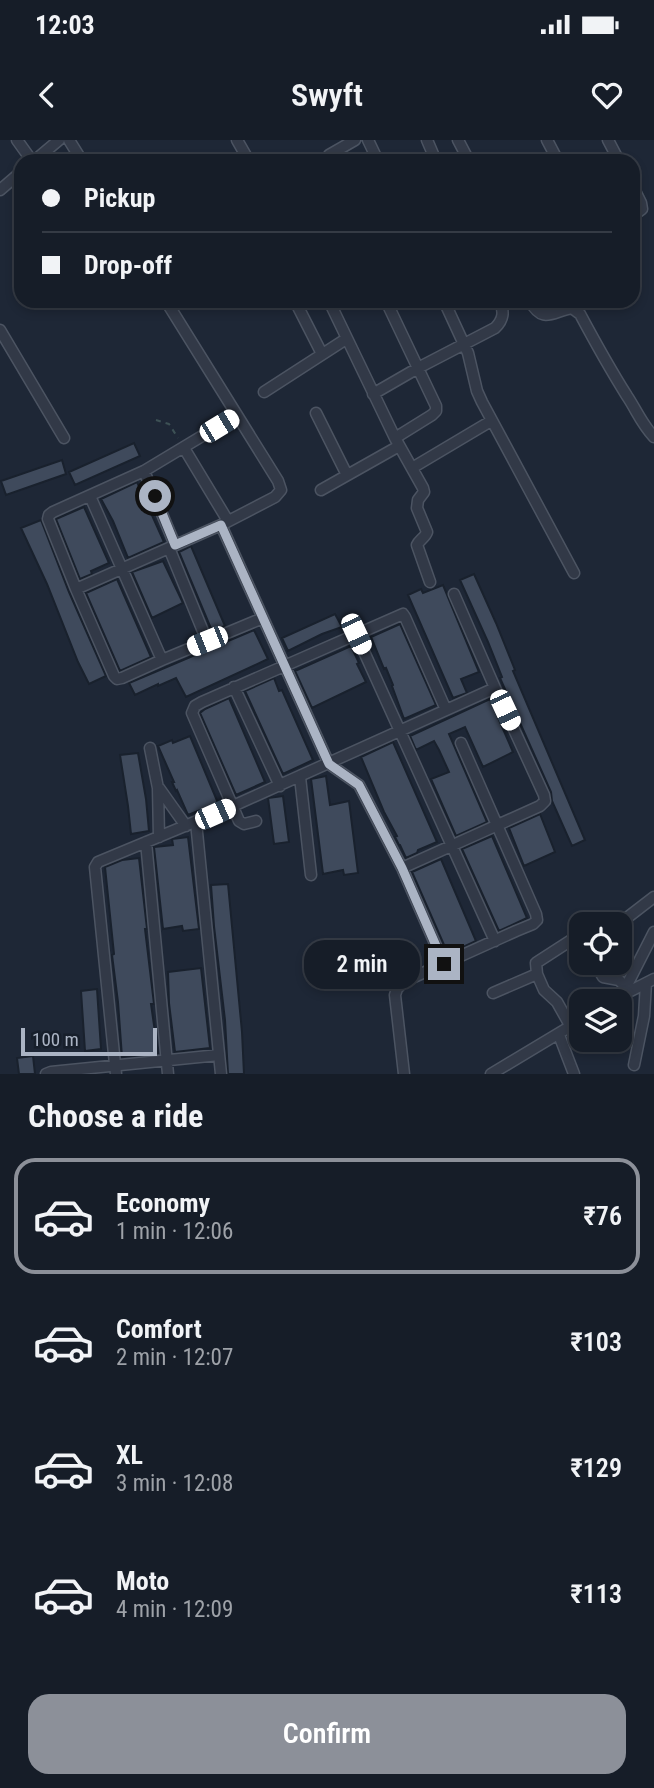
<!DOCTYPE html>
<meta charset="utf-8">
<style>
:root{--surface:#161d28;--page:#232a34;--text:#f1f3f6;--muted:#9ea2a8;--line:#353b45;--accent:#8c9099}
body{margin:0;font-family:"Roboto Condensed",sans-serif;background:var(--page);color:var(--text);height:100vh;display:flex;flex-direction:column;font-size:26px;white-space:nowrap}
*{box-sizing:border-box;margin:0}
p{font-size:23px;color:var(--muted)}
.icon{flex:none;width:38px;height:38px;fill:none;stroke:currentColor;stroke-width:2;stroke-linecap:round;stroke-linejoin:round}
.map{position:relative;height:934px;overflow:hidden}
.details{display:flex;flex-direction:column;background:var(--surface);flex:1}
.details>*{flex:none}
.top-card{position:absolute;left:14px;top:14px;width:626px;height:154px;border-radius:21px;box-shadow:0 4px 10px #0003,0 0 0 2px var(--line);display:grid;align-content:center;height:154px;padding:0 28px;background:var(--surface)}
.controls{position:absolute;left:569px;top:772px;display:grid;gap:14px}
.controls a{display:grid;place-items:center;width:63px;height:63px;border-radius:14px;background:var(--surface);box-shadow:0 4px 10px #0003,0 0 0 2px var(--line);font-size:35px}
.scale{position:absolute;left:21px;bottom:18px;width:136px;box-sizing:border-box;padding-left:7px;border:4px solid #abb4c4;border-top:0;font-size:19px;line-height:24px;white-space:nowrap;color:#abb4c4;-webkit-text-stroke:5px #171f2b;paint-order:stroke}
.end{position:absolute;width:32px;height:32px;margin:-16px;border:9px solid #abb4c4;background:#111;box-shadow:0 0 0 4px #111}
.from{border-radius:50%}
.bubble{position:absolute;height:49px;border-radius:21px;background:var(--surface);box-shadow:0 4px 10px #0003,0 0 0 2px var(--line);font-size:23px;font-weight:600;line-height:49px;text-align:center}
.car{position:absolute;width:21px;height:42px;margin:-21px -10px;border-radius:9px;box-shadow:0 0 5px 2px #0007;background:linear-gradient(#fff 24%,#345 0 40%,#fff 0 76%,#345 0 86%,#fff 0)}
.top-card b{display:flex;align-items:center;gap:24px;height:66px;font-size:26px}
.top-card b+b{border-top:2px solid var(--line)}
.top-card i{width:18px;height:18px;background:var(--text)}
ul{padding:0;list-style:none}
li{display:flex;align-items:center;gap:21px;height:116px;margin:0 14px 10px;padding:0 14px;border:4px solid transparent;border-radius:21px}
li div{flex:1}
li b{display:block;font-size:26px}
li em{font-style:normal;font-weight:600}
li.on{border-color:var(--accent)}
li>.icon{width:63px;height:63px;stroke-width:1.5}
h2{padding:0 28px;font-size:32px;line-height:84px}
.primary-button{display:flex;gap:14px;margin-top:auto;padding:14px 28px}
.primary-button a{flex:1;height:80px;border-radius:21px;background:var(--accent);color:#fff;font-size:28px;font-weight:600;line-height:80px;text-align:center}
.status{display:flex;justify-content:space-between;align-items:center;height:49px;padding:0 35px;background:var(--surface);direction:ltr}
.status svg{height:19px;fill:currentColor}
header{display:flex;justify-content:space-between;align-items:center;height:91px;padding:0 28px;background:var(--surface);font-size:32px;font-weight:600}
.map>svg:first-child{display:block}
</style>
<div class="status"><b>12:03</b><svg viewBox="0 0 49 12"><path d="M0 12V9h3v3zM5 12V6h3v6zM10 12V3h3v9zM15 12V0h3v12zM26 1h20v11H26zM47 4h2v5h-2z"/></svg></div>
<header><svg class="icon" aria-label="back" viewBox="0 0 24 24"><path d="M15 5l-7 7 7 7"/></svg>Swyft<svg class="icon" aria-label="heart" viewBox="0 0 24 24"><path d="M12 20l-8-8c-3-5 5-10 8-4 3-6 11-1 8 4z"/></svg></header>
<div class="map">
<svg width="654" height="934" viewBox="0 0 654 934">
<rect width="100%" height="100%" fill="#1e2736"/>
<!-- building -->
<path fill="#3f4a5c" stroke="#19212d" stroke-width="2" d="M134,303L140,316L75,345L69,332Z
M62,320L66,334L6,355L1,341Z
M137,342L164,402L128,418L113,381L101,359Z
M84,367L109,423L91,431L92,434L80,439L56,379Z
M41,380L69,452L106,536L89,544L78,522L47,444L21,388Z
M191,406L225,486L212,491L179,412Z
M163,421L183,463L152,478L132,432Z
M474,434L496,483L515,530L513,531L585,700L572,706L552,661L551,652L500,538L502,537L488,502L460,440Z
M117,439L151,517L120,531L86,453Z
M443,445L479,532L461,539L467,553L453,558L408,455L421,449L423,453Z
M335,474L342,487L322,494L288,511L282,498Z
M400,484L436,565L404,579L392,546L393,545L386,528L384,529L371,497Z
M254,490L268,519L186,557L176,538L158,546V544L135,555L129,543Z
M351,506L359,523L357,524L366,542L312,568L295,531Z
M274,538L279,551L282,550L313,620L283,634L245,551Z
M229,558L265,642L236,655L200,573L205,569Z
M490,559L513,612L483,627L465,587L449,594L487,682L456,696L431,639L449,632L439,610L434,601L416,610L410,596Z
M190,596L218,663L188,675L177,650L176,651L172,642H174L158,606L172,600L173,603Z
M393,602L437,702L418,710L417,713L406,718L400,705H399L395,697L397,696L384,672L361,617Z
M138,613L146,659L149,691L131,694L128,666L120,615Z
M326,636L330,665L349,661L358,733L344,735L343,730L323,734L311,639Z
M283,656L289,702L274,704L268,658Z
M540,674L555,712L524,726L509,688Z
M492,696L527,778L499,791L462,709Z
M188,697L199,789L183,791L182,786L163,789L154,707L173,705L172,699Z
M139,718L147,789H145L154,864H151L158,913L122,917L118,862L112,815L114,814L105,727L122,720Z
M441,719L476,801L448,814L412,732Z
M228,744L242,892L244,934H228L225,880L214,786L211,745Z
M201,828L210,908L175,912L169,863L168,832Z
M97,849L101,909L85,911L81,851Z
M33,916L35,934H19L17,918Z"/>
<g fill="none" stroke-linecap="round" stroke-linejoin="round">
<!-- street casing -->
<g stroke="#4c5462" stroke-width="13">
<path id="street" d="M17,0L32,21
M69,0L82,21
M237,0L249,21
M368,0L378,21
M427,0L436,21
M458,0L469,21
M547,0L558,21
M608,0L619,21
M34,21L59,0
M325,21L329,15L355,0
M634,49L641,63L642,69L634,75
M0,50L21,32
M295,161L322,214
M329,161L395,298L423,348L424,352L418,360L417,368L427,392C425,398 419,400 417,405L430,442
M386,161L436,266V271L432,275L395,298
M444,161L468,213L477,251L482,262L574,433
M530,161C543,185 553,171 572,168L580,174C595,202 610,229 627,256C637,271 641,283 654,297
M0,190L64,298
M264,252L346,199
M373,254L418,228L495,188C504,179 504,172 500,161
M316,273L347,335
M237,275L144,331L53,372L49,375L48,379L76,449L114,536L117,539L122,538L162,520L263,478
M184,308L228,381
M412,328L491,281
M144,331L175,405
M321,350L399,306
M90,356L162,520
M221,385L329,624L359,645L402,728L444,824
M169,408L207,501
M76,449L221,385L275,357L281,350L278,341L166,161
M356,494L495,801
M234,547L280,646
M150,608L158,648L159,697
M300,637L311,735
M159,648L186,686
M256,681L244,684L239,681L192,573L195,566L202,562L403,474L405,477L446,570
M196,682L221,934
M146,702L168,934
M402,728L540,666L545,661L544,655L495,548L454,454
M602,784L628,777L654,757
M594,822L603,837L619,840L629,851
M537,834L544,850L557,862L571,887
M626,847L654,792
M493,853L537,834L536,823L539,821L573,799L576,797L581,800
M611,861L654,839
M559,895L574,934
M634,925L644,876L646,843
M46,934L51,932L219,915
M116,934L95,727L98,722L233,666L495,548
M404,934L395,855L397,849L403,842L516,791L533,784L537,780L536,774L461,603
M491,934L581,880"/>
</g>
<!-- path -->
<path stroke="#3d5155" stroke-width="2" stroke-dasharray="5 5" stroke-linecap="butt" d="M156,280L169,284L178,298"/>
<!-- street -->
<use href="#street" stroke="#323947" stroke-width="10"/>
</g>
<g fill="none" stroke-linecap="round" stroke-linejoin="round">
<!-- route -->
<path stroke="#abb4c4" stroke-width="9" d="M155,356L175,405L221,385L329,624L359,645L402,728L444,824"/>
</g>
</svg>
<div class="controls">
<a><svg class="icon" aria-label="locate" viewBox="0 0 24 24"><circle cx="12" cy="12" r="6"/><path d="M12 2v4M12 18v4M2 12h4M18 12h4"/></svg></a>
<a><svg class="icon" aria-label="layers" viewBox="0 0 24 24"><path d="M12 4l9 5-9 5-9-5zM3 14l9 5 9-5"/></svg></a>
</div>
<div class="scale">100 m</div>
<i class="end from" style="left:155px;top:356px"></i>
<i class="end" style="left:444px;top:824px"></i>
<div class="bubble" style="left:304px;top:800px;width:116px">2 min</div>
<i class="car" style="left:219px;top:286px;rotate:59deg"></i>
<i class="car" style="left:356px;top:494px;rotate:155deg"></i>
<i class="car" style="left:207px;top:501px;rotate:248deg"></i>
<i class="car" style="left:505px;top:570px;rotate:155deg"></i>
<i class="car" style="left:215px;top:674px;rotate:66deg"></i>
<div class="top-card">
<b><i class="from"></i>Pickup</b>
<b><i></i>Drop-off</b>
</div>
</div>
<section class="details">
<h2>Choose a ride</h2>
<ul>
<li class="on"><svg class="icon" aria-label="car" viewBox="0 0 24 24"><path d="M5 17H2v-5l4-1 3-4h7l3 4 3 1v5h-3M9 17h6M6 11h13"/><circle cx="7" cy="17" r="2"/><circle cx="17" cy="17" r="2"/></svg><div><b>Economy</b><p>1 min · 12:06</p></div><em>₹76</em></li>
<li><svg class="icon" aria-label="car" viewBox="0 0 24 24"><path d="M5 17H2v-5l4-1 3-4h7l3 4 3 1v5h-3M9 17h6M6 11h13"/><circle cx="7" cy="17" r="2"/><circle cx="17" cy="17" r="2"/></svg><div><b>Comfort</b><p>2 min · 12:07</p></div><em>₹103</em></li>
<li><svg class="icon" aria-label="car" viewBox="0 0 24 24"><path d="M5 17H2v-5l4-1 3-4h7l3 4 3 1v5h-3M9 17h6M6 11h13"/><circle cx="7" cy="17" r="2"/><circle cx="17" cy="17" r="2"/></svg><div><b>XL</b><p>3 min · 12:08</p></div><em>₹129</em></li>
<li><svg class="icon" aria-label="car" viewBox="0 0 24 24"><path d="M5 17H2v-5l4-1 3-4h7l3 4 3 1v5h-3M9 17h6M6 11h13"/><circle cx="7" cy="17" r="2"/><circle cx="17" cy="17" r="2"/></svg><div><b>Moto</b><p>4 min · 12:09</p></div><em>₹113</em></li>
</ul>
<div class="primary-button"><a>Confirm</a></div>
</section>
